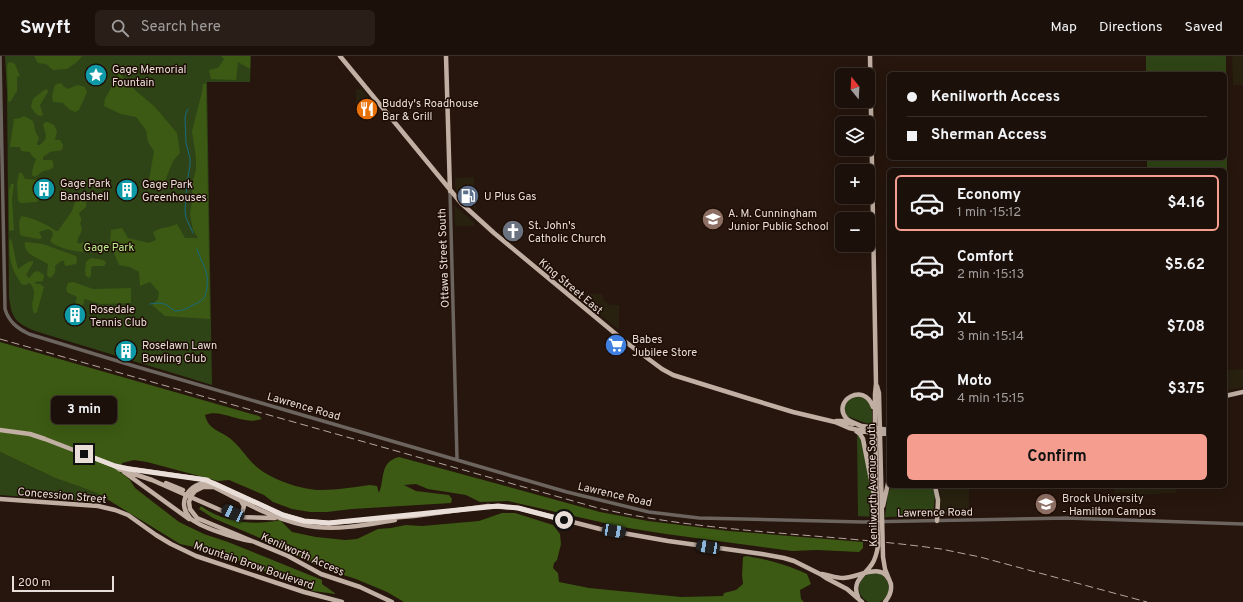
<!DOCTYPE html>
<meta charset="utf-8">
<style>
:root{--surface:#1c100a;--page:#291e18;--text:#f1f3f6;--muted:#a09d9c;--line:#3a302b;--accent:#f59d8e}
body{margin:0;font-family:Overpass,sans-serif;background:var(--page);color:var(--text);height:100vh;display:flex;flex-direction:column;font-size:15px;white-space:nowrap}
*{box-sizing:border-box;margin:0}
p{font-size:13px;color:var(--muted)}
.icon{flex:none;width:22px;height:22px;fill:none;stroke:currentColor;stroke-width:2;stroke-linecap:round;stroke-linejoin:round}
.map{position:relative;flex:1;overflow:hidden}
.details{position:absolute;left:887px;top:112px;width:340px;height:320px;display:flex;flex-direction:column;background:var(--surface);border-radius:6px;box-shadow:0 4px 16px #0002,0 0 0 1px var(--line)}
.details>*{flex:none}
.guide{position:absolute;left:887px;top:16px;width:340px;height:88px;border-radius:6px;box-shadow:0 4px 16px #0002,0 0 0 1px var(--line);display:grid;align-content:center;height:88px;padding:0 20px;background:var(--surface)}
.needle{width:26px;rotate:342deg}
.fabs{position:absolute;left:835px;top:12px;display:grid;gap:8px}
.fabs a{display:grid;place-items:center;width:40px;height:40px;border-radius:6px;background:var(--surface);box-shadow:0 4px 16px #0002,0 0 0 1px var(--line);font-size:20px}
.scale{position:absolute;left:12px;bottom:10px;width:102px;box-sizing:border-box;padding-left:4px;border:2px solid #eaded8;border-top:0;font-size:11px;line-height:14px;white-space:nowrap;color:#eaded8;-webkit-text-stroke:3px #1d0d05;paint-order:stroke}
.end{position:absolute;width:18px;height:18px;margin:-9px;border:5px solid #eaded8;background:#111;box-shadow:0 0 0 2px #111}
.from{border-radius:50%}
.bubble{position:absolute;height:28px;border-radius:6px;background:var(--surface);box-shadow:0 4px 16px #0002,0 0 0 1px var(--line);font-size:13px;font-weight:700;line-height:28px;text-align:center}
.car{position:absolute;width:12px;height:24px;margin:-12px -6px;border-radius:5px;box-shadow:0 0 3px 1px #0007;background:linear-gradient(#222 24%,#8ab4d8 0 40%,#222 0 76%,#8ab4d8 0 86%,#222 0)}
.guide b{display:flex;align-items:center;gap:14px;height:38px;font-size:15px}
.guide b+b{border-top:1px solid var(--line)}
.guide i{width:10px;height:10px;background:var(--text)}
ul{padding:7px 0 0;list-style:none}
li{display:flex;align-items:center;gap:12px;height:56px;margin:0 8px 6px;padding:0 12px;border:2px solid transparent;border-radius:6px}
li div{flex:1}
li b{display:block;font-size:15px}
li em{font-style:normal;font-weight:700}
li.active{border-color:var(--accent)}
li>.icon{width:36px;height:36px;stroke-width:1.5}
.primary-button{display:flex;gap:8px;margin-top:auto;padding:8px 20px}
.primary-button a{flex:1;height:46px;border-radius:6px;background:var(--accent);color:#111;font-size:16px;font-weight:700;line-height:46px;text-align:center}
header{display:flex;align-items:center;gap:24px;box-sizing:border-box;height:56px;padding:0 20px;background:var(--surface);border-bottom:1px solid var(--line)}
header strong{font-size:19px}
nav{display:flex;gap:22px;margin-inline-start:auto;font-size:14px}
.search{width:280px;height:36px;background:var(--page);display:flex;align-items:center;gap:10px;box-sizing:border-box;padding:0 14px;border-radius:6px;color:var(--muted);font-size:15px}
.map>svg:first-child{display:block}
</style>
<header>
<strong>Swyft</strong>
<div class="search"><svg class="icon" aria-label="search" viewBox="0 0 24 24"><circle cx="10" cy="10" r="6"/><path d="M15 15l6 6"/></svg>Search here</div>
<nav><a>Map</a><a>Directions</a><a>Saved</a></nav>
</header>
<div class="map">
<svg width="1243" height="546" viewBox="0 0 1243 546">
<rect width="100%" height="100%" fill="#26160d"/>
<!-- commercial -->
<path fill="#282110" d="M1232,0H1243V29H1233Z
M359,33H362L378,54L381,56L356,57V34Z
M474,121L476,154L457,137L455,131V122Z
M454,149L474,166V170H455Z
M584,238H602L604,244L610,249H619V274L584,246Z
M1243,313V331L1225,335V314Z
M940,430H969V461L940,459Z
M1114,430H1176V437L1136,439L1122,436L1114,438Z"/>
<!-- green -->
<path fill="#2f4416" d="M5,0H251L250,26H207L212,329L35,275C15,267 11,261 9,240L7,36Z
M1146,0H1226L1227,116L1225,118V114H1147V102H1225V18H1146Z
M859,340C874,346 872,354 872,368C866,368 855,363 850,361L848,362L845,355V350L850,342Z
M857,378L862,384L874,452V461L858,460Z
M0,396L55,422L97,437L107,444L103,447L0,439Z
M892,430H932L935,439L933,460L885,461L888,437Z
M859 532a15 15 0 1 1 30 0a15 15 0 1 1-30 0Z"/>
<!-- forest -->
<path fill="#3c5a13" d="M34,0H82L77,6L67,13L53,14L46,8L38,7Z
M221,0H250V13L238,6L236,24L211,23L209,14L218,12L224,3Z
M11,6L15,8L20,20L17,21V35L10,46L8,45V42L7,11L8,7Z
M119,17L135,34L155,51L177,77L180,97L173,105L165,125L149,124L154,95L148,86L146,74L136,61L121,58L104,50L105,43Z
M60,27L62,28L63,30L68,33L77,29L85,31L87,36L79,54L75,56L69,53L63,47L53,46L52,40L55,29Z
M203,28H206L210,263L165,260L152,249L158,243L159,236L150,226L140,230L139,216L130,211L119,209L110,188L111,174L122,172L128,182L149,187L156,184L153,176C160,171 169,172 177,168L185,182H198L193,174L190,158L192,145V128L196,114V102L192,75L202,36Z
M47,33L48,36L40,49L43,59L40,60L36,58L31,51L33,43L44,34Z
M24,60L33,65L36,77L39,82L37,87V89H40L45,84L46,79L43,69L45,66H48L54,69L57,75L55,84H60L63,89L62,94L50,96L43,101V104H52C56,114 51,113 44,115C41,116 38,119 35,121L32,119C32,113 34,109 36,103L32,100L30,96L21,95L20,91H10C11,81 13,73 14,63L20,62Z
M19,117H22L25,123L39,124L41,127L36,136L39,142L37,146L21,147L18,145L17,128Z
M11,128H14L12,143L14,174L11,175L9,174V134Z
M79,141H83L86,146V151L79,157C80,163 83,160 80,168C85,175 78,179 77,186L80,188L83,186L86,190V193L82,196C73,195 57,192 50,185L53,179L52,175L48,173L39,176L42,182L39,183L22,180L20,178L19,166L21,160C34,162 46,168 56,175H58L72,155L75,146Z
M10,183H11C14,193 15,203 18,213L28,206L33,205V207L26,219L29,222L34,216L38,215L44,219L43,225L35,226L36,228H40L44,231L37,256L36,257H34C28,244 40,240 30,227L25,229L21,228C19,223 17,222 15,217C10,209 8,191 10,183Z
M25,186L43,188L76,200L77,204L76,208L65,210L64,205H61L55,210C56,216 55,218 50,222L47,219L48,208C39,202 23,199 25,186Z
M91,202L104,204L106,207L104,210H92L91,213V219L89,222L86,220L85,214L86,206Z
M73,226L93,233L131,232V247L101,248L84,243V247L79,253H77L75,248L77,241L67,236L66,232L68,227Z
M0,286L259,360L262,363C242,370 222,352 205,359C209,376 222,374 233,385C242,393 249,405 258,412C273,424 302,434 321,434C337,434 354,431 370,429L377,430L379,437C385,423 379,406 399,401L600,456L648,465L729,475L863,486V492L859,496L817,494L792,495L666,478L622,471L508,445L480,446L466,439L428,433L416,428L404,429L416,435L449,439L452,443L451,447L352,453L327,456H310L292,453L273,446L264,439L229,424L218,425L147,406L134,404L122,407L120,416L130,424L135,432L179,466L204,478L228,486L322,524V528L336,538L313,535L232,502L203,493L180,488L97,437L55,422L0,396Z
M201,450C222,466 254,470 280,464L292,476L316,481L345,484L357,483L378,473L391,472L406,469L422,470L479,465L502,457H515L553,469L560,478L561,488L557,504L554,507L553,512L558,517L559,526L589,532L681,541L723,540L724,537L736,534L743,528L742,519L743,501L746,500C770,504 785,508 807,518L811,528L800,534L801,543L804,546H404L387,536L356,523L340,518L311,507L286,493L213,462L199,453Z"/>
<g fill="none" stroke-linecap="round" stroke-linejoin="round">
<!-- stream -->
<path stroke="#176b81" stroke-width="1" d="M188,53L186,57L185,62L186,87L190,102V109L187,127L185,154L186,162L193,177
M150,248C156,247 163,246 168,250C171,252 172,254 176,255C182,255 188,252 193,249C204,244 205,243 207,231C209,214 202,209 197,193"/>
<!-- minor -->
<path stroke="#6c645e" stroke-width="3.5" d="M0,0L5,253C9,266 17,272 29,278L134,310L316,363L567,436L649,456L699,462L862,466L1067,462L1243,468
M450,135L457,403"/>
<!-- major -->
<path stroke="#c1afa3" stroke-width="4.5" d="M340,0L461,147L494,177L623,284L662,313L673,319L747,342L793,356L835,366L849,372L872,377L889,378
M446,0L450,135
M877,330L879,337L883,501L885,513L891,528
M1225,340L1243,336
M836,365H842L853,368
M862,370L889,374
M863,371C858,368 850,366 846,362C832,345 864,325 873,351
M0,374L30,378L45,383L115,410L119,413L152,424L236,461L275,462
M856,375L860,378L863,383L874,439
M125,412L208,424
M124,416L189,463
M166,427L183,434
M935,430L938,444L937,465
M0,443L98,450L115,454L128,459L156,479L171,488L196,500L304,536L342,546
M883,450L889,423
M232,457L237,459L242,457L244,450L241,445
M251,485C238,483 199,471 190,462C174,444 193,423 214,427L283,459L304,465L329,467L414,460L488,450L518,452L600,473L668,485L762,498L784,502L794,505L820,518L826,522L847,533L862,546
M822,518C829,519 836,522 843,522C858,522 885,503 891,529C892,536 889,541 885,546
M858,541C851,525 865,519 872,508C876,502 877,496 878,490L875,369V338L876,328L870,0
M392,546L360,531L321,518L288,500L197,462L190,453L189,446L191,440L195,435L203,431H214C243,446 283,468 316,471C342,474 369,468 395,464"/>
<!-- rail -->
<path stroke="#b4a7a0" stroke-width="1" stroke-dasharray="8 4" stroke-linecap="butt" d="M0,283L598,452C711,478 827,477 941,493L980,501L1147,546"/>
</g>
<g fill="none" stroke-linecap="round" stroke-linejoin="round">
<!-- route -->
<path stroke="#eaded8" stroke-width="5" d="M84,398L115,410L129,413L206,424L283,459L304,465L329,467L498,450L518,452L564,464"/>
</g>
<!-- icons -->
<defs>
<g id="sight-disc" transform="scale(1.15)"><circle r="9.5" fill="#0f9aa8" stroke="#1d0d05"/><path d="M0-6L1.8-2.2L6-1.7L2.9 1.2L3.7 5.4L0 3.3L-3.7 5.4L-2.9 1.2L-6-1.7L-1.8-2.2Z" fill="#fff"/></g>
<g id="restaurant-disc" transform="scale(1.15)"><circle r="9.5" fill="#e8710a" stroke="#1d0d05"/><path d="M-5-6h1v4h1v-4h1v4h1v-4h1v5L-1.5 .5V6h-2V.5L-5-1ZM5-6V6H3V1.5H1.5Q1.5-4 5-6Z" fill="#fff"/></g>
<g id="building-disc" transform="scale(1.15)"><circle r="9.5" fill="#0f9aa8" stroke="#1d0d05"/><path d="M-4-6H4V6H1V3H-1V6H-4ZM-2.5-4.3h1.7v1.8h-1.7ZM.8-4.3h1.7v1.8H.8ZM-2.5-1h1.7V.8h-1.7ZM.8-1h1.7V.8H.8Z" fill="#fff"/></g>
<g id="fuel-disc" transform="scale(1.15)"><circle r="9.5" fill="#5c6f8a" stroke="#1d0d05"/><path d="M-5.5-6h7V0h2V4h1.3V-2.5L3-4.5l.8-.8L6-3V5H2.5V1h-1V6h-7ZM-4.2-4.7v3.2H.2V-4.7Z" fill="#fff"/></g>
<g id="school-disc" transform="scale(1.15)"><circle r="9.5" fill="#8d6e63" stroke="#1d0d05"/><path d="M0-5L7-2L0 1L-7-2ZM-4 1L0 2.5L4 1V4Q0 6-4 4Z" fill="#fff"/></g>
<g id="church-disc" transform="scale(1.15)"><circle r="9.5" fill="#6b7280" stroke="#1d0d05"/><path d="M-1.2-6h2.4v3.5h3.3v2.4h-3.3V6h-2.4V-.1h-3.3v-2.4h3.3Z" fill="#fff"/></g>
<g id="supermarket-disc" transform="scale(1.15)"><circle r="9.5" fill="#3f7fe0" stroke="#1d0d05"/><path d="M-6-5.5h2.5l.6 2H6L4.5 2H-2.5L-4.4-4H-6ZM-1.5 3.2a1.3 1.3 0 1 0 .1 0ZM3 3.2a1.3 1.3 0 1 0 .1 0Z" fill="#fff"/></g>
<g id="university-disc" transform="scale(1.15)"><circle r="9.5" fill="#8d6e63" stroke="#1d0d05"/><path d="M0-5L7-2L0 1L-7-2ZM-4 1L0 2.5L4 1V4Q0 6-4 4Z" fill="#fff"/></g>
</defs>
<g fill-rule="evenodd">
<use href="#sight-disc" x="96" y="19"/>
<use href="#restaurant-disc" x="367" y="53"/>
<use href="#building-disc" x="44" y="133"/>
<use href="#building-disc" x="127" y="134"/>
<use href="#fuel-disc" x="468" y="140"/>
<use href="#school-disc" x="713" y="163"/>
<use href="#church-disc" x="513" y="175"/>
<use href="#building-disc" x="75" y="259"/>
<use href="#supermarket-disc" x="616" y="289"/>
<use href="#building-disc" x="126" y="295"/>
<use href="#university-disc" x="1046" y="448"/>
</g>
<g text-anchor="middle" stroke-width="3" stroke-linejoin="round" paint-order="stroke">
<!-- poi labels -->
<g font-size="11" fill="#eaded8" stroke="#1d0d05" text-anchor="start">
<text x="112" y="17">Gage Memorial<tspan x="112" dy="13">Fountain</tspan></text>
<text x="382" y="51">Buddy's Roadhouse<tspan x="382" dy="13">Bar &amp; Grill</tspan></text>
<text x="60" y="131">Gage Park<tspan x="60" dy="13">Bandshell</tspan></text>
<text x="142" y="132">Gage Park<tspan x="142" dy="13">Greenhouses</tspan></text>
<text x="484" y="144">U Plus Gas</text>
<text x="728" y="161">A. M. Cunningham<tspan x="728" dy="13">Junior Public School</tspan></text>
<text x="528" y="173">St. John's<tspan x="528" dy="13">Catholic Church</tspan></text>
<text x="90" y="257">Rosedale<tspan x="90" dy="13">Tennis Club</tspan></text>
<text x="632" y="287">Babes<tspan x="632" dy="13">Jubilee Store</tspan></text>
<text x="142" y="293">Roselawn Lawn<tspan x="142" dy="13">Bowling Club</tspan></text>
<text x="1062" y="446">Brock University<tspan x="1062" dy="13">- Hamilton Campus</tspan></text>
</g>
<!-- park labels -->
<g font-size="11" fill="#beed8d" stroke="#1d0d05">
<text x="109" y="195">Gage Park</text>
</g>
<!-- street labels -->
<g font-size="11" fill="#eaded8" stroke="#1d0d05">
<text transform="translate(443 202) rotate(-92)" y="4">Ottawa Street South</text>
<text transform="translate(571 230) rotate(40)" y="4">King Street East</text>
<text transform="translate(304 350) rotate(16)" y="4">Lawrence Road</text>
<text transform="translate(872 429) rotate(-91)" y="4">Kenilworth Avenue South</text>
<text transform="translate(615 438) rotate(13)" y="4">Lawrence Road</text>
<text transform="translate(62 439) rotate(5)" y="4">Concession Street</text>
<text transform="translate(935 456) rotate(-1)" y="4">Lawrence Road</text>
<text transform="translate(303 498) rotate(24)" y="4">Kenilworth Access</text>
<text transform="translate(254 509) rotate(19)" y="4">Mountain Brow Boulevard</text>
</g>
</g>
</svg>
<div class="fabs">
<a><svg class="needle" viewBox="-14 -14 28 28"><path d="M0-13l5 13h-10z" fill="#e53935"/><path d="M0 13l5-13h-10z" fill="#a09d9c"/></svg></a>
<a><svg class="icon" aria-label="layers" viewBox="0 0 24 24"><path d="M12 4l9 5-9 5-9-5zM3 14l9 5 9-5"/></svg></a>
<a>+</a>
<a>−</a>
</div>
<div class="scale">200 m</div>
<i class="end from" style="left:564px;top:464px"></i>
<i class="end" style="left:84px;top:398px"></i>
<div class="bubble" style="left:51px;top:340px;width:66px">3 min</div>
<i class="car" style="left:233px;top:457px;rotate:295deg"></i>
<i class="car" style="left:614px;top:475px;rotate:100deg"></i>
<i class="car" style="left:708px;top:491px;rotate:279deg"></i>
<div class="guide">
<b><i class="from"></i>Kenilworth Access</b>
<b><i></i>Sherman Access</b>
</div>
<section class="details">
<ul>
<li class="active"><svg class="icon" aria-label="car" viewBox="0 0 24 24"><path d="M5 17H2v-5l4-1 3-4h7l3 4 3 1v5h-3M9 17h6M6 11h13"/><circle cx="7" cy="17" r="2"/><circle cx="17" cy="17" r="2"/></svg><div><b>Economy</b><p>1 min · 15:12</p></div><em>$4.16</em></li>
<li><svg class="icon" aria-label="car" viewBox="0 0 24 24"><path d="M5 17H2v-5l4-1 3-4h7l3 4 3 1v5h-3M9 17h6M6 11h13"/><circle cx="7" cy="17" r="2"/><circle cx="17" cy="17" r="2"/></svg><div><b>Comfort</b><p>2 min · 15:13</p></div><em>$5.62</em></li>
<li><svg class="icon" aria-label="car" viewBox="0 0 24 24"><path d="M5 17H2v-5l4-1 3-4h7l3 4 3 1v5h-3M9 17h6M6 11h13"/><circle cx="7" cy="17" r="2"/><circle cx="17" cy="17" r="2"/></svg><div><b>XL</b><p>3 min · 15:14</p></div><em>$7.08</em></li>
<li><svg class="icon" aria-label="car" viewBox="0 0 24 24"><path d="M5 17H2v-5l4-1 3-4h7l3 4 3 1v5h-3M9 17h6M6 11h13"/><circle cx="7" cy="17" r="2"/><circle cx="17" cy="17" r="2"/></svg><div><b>Moto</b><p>4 min · 15:15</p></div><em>$3.75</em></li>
</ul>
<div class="primary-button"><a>Confirm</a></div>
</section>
</div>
